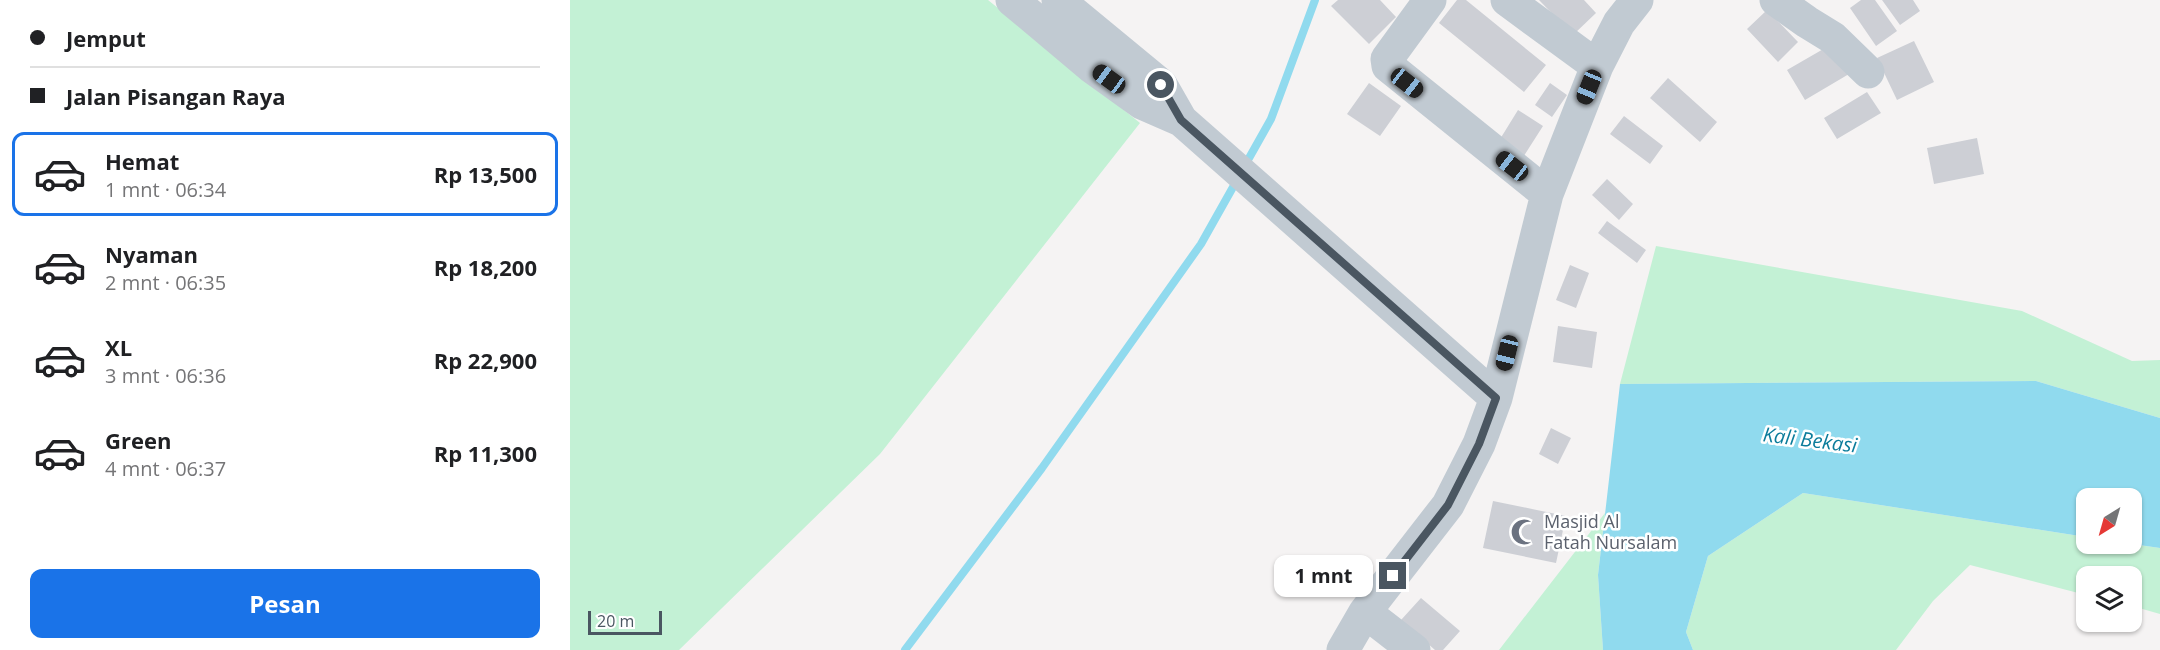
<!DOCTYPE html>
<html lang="id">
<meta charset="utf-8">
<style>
:root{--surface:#fff;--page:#f6f6f6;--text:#202124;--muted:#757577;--line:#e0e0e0;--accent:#1a73e8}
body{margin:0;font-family:"Open Sans",sans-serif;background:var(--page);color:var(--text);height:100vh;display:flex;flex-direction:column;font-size:22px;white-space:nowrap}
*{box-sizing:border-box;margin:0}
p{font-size:20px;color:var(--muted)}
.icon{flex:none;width:33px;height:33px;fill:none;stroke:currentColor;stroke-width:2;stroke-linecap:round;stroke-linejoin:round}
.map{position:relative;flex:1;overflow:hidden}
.side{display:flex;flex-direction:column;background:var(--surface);width:570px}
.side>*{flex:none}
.top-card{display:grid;align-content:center;height:132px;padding:0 30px;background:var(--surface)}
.needle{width:39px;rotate:217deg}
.tools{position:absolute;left:1506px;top:488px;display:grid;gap:12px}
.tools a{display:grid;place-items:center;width:66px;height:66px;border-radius:12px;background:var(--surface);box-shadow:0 2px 4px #0004;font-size:30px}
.scale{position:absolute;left:18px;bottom:15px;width:74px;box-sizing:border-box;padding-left:6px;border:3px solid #4a5661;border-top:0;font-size:16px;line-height:21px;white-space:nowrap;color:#4a5661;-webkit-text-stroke:4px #fff;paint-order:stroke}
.end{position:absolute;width:27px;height:27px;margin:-14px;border:8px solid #4a5661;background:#fff;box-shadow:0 0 0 3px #fff}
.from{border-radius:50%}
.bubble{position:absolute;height:42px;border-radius:12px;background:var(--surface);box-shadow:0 2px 4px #0004;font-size:20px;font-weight:700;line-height:42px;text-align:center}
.car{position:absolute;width:18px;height:36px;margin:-18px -9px;border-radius:8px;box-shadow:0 0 4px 2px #0007;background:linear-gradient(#222 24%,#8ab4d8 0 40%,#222 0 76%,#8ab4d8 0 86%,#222 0)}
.top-card b{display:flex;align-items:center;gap:21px;height:57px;font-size:22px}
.top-card b+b{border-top:2px solid var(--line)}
.top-card i{width:15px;height:15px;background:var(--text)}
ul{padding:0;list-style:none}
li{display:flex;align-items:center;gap:18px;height:84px;margin:0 12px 9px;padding:0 18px;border:3px solid transparent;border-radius:12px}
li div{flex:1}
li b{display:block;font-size:22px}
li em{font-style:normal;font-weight:700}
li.on{border-color:var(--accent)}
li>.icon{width:54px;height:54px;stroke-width:1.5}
.button{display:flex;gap:12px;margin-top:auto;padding:12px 30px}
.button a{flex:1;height:69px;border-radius:12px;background:var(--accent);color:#fff;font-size:24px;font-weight:700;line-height:69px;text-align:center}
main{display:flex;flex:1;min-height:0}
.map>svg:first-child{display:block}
</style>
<main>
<section class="side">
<div class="top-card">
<b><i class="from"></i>Jemput</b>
<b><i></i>Jalan Pisangan Raya</b>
</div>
<ul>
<li class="on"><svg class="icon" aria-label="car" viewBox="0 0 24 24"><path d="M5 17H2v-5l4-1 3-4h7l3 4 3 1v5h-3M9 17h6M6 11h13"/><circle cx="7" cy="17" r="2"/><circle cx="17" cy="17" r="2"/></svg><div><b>Hemat</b><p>1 mnt · 06:34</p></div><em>Rp 13,500</em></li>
<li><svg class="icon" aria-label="car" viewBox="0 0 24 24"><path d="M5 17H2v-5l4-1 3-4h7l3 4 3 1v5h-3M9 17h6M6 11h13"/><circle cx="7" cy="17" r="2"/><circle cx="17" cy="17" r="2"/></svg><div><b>Nyaman</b><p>2 mnt · 06:35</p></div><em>Rp 18,200</em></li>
<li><svg class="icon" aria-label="car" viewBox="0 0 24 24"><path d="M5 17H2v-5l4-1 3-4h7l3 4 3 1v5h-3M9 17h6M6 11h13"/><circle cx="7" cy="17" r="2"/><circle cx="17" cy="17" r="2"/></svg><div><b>XL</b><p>3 mnt · 06:36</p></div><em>Rp 22,900</em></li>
<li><svg class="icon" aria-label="car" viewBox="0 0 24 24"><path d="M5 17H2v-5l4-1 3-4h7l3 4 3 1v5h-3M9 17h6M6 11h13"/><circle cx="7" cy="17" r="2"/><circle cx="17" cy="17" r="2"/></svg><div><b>Green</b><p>4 mnt · 06:37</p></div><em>Rp 11,300</em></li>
</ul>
<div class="button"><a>Pesan</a></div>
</section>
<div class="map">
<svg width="1590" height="650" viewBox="0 0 1590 650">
<rect width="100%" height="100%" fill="#f5f3f3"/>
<!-- green -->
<path fill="#c3f1d5" d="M0,0H418L570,123L310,454L109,650H0Z
M1086,246L1452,311L1562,361L1590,360V418L1466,381L1050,384Z
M1233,493L1516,537V543H1555L1590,548V614L1562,606V576H1516V595L1400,565L1363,601L1326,650H1123L1116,632L1138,556Z
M1035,513L1028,575L1033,650H929Z"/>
<!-- water -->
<path fill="#90daee" d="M1466,381L1590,418V548L1555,543H1562V498H1516V537L1233,493L1138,556L1116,632L1123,650H1033L1028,575L1050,384Z"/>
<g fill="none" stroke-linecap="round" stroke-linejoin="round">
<!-- stream -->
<path stroke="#90daee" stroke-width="8" d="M674,167L701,119L745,0
M335,650L472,468L631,244L667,180"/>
</g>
<!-- building -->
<path fill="#cdcfd5" d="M768,0H810L826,17L799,44L761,6Z
M887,0H896L976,65L954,92L869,23Z
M969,0H1014L1026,13L1003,35Z
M1291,0H1305L1327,31L1306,46L1280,8Z
M1312,0H1343L1350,11L1330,25Z
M1197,10L1228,42L1208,62L1177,29Z
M1344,41L1364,82L1327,100L1307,58Z
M1262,44L1279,74L1235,100L1217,70Z
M1098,78L1147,122L1130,142L1080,98Z
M799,83L831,106L810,136L777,114Z
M980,83L997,95L982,117L965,105Z
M1297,92L1311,113L1267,139L1254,118Z
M948,110L973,126L952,159L927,144Z
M1054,116L1093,146L1080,164L1040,134Z
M1407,138L1414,174L1364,184L1357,148Z
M1037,179L1063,204L1049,220L1022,195Z
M1037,221L1076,250L1067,263L1028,233Z
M1000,265L1019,273L1006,308L986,300Z
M988,326L1027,332L1022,368L983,362Z
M981,428L1001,438L988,464L969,454Z
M923,501L996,516L986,563L913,548Z
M851,598L890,631L873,650H865L831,620Z"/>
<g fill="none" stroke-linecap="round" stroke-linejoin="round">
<!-- minor -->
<path stroke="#c1cad2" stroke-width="33" d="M442,0L522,67L572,103L611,120L926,398
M488,0L591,85L611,120
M860,0L817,59L818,66L977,194
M937,0L1027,66
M1206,0L1237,22L1263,38L1298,72
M795,612L844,650
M773,650L795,612L878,505L909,444L926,398L977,194L1027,66L1049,23L1067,0"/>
</g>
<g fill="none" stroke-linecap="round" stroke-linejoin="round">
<!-- route -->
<path stroke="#4a5661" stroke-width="8" d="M591,85L611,120L926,398L909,444L878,505L823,576"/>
</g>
<!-- icons -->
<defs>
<g id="mosque-bare" transform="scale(2.07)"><path d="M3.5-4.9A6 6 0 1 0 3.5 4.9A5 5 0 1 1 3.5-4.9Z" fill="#6b7280" stroke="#fff" stroke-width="2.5" paint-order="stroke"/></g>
</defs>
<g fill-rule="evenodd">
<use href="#mosque-bare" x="954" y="532"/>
</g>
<g text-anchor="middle" stroke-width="5" stroke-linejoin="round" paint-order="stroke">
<!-- worship labels -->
<g font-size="18" fill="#5b616d" stroke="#fff" text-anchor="start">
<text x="974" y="528">Masjid Al<tspan x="974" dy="21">Fatah Nursalam</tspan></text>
</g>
<!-- water labels -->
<g font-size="20" font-style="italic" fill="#0c7c9b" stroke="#fff">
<text transform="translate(1240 440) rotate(7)" y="7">Kali Bekasi</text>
</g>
</g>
</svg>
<div class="tools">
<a><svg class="needle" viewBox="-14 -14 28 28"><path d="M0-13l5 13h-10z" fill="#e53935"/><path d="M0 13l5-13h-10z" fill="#757577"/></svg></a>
<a><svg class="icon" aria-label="layers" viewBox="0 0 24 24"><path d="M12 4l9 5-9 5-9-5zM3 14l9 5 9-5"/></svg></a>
</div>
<div class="scale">20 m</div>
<i class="end from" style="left:591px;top:85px"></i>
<i class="end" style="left:823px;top:576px"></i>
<div class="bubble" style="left:704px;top:555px;width:99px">1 mnt</div>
<i class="car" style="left:539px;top:79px;rotate:306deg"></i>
<i class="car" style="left:837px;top:83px;rotate:128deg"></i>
<i class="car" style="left:1019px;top:87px;rotate:202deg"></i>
<i class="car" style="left:942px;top:166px;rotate:308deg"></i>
<i class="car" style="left:937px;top:353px;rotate:194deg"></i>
</div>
</main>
